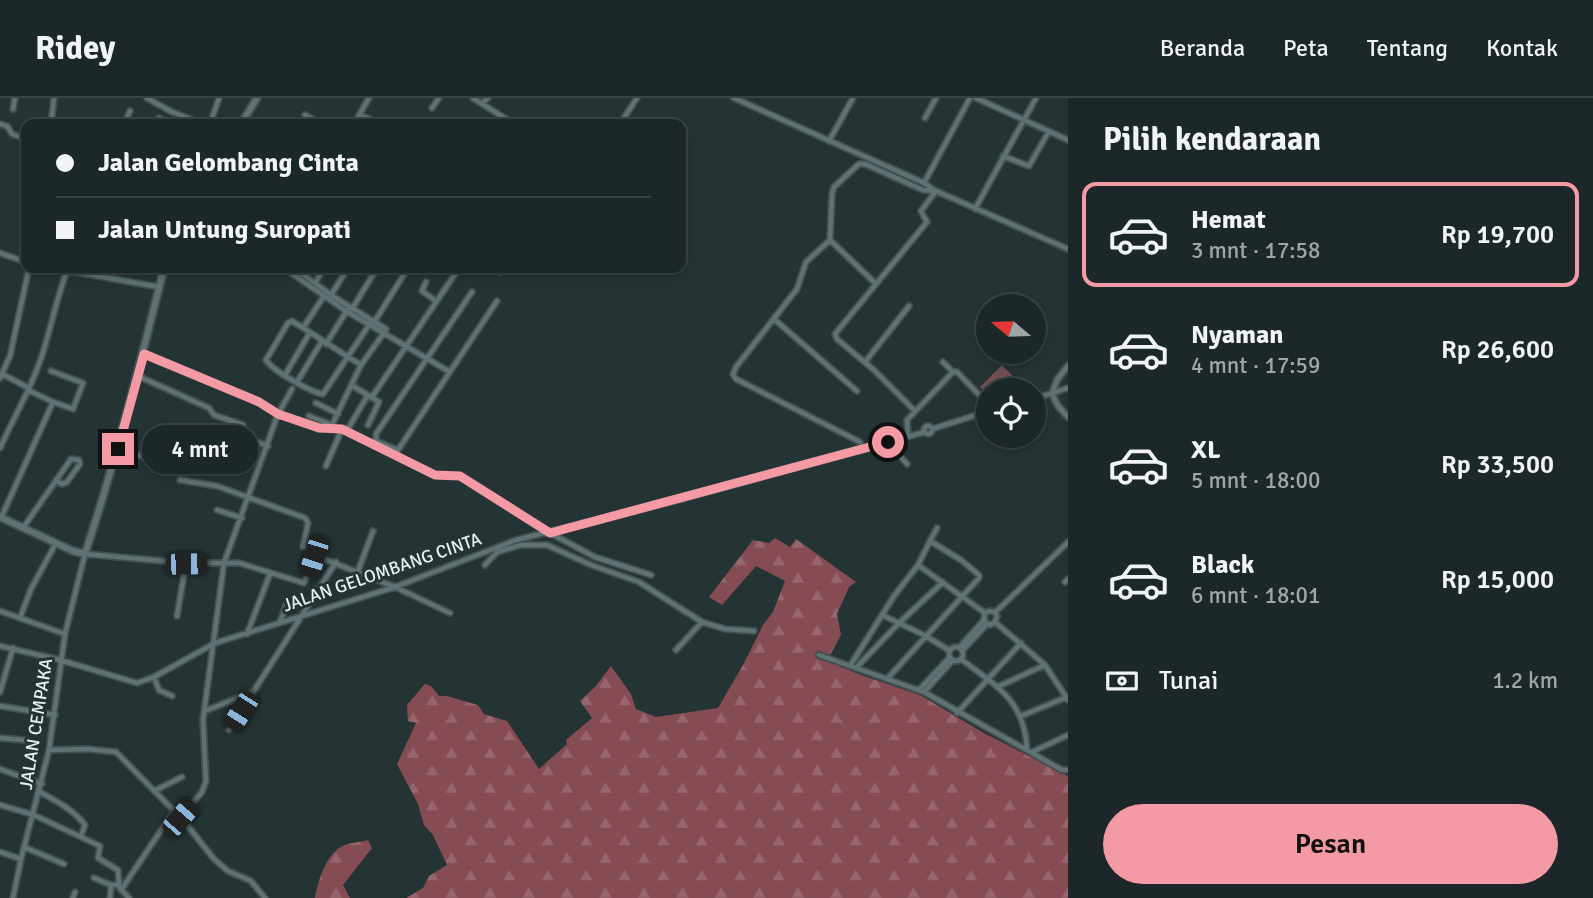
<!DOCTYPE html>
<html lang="id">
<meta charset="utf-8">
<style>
:root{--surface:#1b2728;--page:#283334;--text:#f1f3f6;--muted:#a0a5a8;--line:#394445;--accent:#f49aa4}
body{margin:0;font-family:Signika,sans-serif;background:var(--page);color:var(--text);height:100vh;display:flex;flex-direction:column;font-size:26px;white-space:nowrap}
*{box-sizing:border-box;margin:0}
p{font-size:23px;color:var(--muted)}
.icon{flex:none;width:38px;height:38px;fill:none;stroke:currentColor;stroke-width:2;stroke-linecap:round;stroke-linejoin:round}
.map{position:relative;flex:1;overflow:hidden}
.details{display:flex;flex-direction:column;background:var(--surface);width:525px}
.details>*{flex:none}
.top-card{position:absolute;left:21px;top:21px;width:665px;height:154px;border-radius:14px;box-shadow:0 4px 10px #0003,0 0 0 2px var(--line);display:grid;align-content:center;height:154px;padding:0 35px;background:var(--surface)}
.needle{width:46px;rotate:289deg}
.buttons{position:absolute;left:976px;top:196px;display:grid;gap:14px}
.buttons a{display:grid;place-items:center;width:70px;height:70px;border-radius:50%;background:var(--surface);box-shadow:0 4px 10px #0003,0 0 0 2px var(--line);font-size:35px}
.end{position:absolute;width:32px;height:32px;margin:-16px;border:9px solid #f49aa4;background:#111;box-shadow:0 0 0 4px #111}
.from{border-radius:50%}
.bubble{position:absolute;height:49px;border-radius:24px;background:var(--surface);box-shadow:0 4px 10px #0003,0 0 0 2px var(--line);font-size:23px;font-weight:600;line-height:49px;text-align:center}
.car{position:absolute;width:21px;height:42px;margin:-21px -10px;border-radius:9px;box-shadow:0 0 5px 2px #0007;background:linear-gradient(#222 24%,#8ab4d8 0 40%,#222 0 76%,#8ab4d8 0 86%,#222 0)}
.top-card b{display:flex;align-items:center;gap:24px;height:66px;font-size:26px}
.top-card b+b{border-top:2px solid var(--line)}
.top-card i{width:18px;height:18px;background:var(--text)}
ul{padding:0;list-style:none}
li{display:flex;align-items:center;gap:21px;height:105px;margin:0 14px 10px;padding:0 21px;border:4px solid transparent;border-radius:14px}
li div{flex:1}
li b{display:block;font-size:26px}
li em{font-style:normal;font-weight:600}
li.current{border-color:var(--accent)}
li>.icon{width:63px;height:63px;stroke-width:1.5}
h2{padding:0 35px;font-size:32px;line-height:84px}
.pay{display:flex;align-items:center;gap:18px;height:77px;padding:0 35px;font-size:26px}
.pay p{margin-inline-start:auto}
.action{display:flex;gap:14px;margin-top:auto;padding:14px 35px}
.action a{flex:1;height:80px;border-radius:42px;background:var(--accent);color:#111;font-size:28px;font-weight:600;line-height:80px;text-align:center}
header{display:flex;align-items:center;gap:42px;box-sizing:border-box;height:98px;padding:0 35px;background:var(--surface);border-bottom:2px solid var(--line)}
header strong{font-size:33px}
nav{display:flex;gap:38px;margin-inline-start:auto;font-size:24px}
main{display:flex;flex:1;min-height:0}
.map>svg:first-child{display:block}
</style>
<header>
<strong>Ridey</strong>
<nav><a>Beranda</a><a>Peta</a><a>Tentang</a><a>Kontak</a></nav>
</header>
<main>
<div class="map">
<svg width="1068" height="800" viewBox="0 0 1068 800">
<defs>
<pattern id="forest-firs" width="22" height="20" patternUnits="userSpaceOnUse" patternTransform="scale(1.75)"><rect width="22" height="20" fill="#854c53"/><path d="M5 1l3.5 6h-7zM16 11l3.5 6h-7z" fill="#96666c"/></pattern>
</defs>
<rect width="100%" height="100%" fill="#243435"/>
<!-- forest -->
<path fill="url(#forest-firs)" d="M775,440L790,449L796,441L856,484L849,489L837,516L841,537L827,563L861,577L920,597L984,635L1068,678V800H406L423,790L429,778L447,767L433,737L424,727L418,706L397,666L416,625L408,623L407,607L425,586L431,588L439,598H447L478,607L484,616L507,623L539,671L567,646L566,642L592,620L580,603L595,589L611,568L631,596L636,611L656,619L718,610L743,567L763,527L773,514L785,483L756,468L722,507L709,499L753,442L769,445Z
M368,742L372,750L343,787L350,800H315C318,783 327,753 345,747C352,744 361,744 368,742Z"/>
<!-- garden -->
<path fill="#714e52" d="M1002,267L1021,287L1016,292H989V298L980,289Z"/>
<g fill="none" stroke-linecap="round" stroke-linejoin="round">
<!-- minor casing -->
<g stroke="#414f50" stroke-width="8">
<path id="minor" d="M147,0L172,14L203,26
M473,0L514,26
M734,0L924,85L933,91
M976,0L1068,42
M482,6L488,0
M432,10L439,0
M13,11L15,0
M305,17L321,26
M360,17L381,26
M925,20L936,0
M0,26L7,28L12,36L26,41
M51,26L54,0
M124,26L130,13
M154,26L159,20L170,26
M210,26L219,0
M354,26L369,0
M620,26L637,0
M829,43L853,0
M1003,58L1029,68L1049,33
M924,85L970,0
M975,111L1036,0
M830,142L875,185
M0,155L26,164
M53,170L159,189
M284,170L346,213L450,274
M294,170L334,199L386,231
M610,170L614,172
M500,174L502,170
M426,184L422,193L436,203
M315,185L324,170
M472,194L376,336V343L398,352L497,203
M331,197L348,170
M352,211L377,170
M774,221L857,293
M375,223L408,170
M303,230L324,198
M326,246L348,211
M144,255L259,304L278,316L224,465L203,622L206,683L202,694L180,720
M865,264L909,208
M943,264L953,274
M361,267C338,253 315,237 292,223L288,225L266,262C273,273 309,293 322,296H323L369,227L372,222
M51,273L83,285L73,311L53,304
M2,276L29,290
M285,277L309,236
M138,278L209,310L214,317L243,327L241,338L268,348
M0,280L10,258L29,170
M297,284L322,243
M353,288L379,304L368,327
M292,291L278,316L319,330L342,331L435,377L460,378L550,435L595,459L651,477
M372,299L455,176
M1034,301L1068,290
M316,305L338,316
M915,313L874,272L837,241L835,236L927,124L921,113L936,93
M309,318L332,327L361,267L386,232
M924 332a4 4 0 1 1 8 0a4 4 0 1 1-8 0Z
M349,329L368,297
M932,331L989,313
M908,338L907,322L953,274H957L989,307
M860,344L736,281L733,276L736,269L797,191L806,164L830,142L832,96L834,89L859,66H865L923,92L936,93L1068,151
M888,344L907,366
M0,350C15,317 34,285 44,251C52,225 57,199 67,173
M118,351L165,365L168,361L174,363
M326,368L342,331
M180,382L217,388L305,420L308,425L303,449
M217,412L242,420
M1,420L53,304L28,292
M23,430L71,361L79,362L80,366L67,384L62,386L56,383
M930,443L937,430
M485,467L497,454L521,447H547L591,467L639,484L702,524L725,531L754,533
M918,467L985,515
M358,473L373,433
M1065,484L1068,481
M0,513L65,536
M995,514L997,518L995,524L990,527L986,525L984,520L985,515L989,513L995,514L1003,507L1068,444
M882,517L926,538L950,553
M177,518L186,465
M20,520L31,491L56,445
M280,524L287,505
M995,524L1045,567L1068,602
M247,536L270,476
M0,548L60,562L137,585L154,579L215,545L395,489L516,442L685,400L925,334
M949 556a7 7 0 1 1 14 0a7 7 0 1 1-14 0Z
M959,550L984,522
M676,552L702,524
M962,553L987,526
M819,557L924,594L1062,672H1068
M961,561C997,589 1025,602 1027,652
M850,568L894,498L918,467L930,443L961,462L979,477V480L887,581
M856,570L898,526L943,484
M154,579L159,592L172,598
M997,589L1045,567
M919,592L950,559
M0,594L13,550
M924,594L953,562
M0,608L55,617
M205,613L252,594
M957,615L1021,545
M1021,618L1067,599
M229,632L336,464
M0,640L24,642
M49,652L88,651L116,654L183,722L214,761L228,773L251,783L265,800
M1032,654L1068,637
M0,671L42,686
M154,693L182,679
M40,694C56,703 74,712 85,727L81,738
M0,707L34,717L100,748L98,760L118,772L119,787H111L110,800
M24,749L64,766
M0,754L21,761
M94,780L111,787
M120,790L129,800
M121,792L174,713
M13,800L21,761L49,652L65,536L85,456L186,465H239L304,485L314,459L316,458L395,489L450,515
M73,800L75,794"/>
</g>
<!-- tertiary casing -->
<g stroke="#414f50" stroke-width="9">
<path id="tertiary" d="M1068,268L1057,282L1052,296L1058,308L1068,319"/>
</g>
<!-- secondary casing -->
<g stroke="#414f50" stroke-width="10">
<path id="secondary" d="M241,26L257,0
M0,419L73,453L85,456C116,362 140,266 164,170"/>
</g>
<!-- minor -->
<use href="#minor" stroke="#5f7172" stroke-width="4.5"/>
<!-- tertiary -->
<use href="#tertiary" stroke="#5f7172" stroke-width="5"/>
<!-- secondary -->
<use href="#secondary" stroke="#5f7172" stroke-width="6"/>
</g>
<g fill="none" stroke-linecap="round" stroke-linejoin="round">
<!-- route -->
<path stroke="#f49aa4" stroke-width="9" d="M118,351L144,256L259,304L278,316L319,330L342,331L435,377L460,378L550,435L888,344"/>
</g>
<g text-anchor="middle" stroke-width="6" stroke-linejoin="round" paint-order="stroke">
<!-- street labels -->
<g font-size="18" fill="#e8f2f3" stroke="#243435">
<text transform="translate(382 474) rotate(-19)" y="6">JALAN GELOMBANG CINTA</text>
<text transform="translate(36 626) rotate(-81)" y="6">JALAN CEMPAKA</text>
</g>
</g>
</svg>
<div class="buttons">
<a><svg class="needle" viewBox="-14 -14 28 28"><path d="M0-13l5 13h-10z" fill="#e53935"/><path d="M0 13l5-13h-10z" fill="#a0a5a8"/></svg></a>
<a><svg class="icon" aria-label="locate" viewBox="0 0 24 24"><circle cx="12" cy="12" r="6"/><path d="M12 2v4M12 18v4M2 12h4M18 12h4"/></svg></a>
</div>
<i class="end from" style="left:888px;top:344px"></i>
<i class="end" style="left:118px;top:351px"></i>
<div class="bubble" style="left:142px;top:327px;width:116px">4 mnt</div>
<i class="car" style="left:314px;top:459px;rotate:198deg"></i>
<i class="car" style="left:186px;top:466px;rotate:89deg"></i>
<i class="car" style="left:241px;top:613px;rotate:212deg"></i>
<i class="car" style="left:180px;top:720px;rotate:41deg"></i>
<div class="top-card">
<b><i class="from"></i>Jalan Gelombang Cinta</b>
<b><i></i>Jalan Untung Suropati</b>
</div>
</div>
<section class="details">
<h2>Pilih kendaraan</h2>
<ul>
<li class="current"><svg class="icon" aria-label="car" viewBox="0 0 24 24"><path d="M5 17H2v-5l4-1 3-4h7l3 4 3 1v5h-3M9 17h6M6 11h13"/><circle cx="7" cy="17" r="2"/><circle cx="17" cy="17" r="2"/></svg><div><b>Hemat</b><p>3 mnt · 17:58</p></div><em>Rp 19,700</em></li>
<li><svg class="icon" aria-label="car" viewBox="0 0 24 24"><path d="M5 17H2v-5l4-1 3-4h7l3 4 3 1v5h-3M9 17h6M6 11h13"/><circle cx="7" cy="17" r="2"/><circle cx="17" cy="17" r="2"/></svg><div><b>Nyaman</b><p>4 mnt · 17:59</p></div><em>Rp 26,600</em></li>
<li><svg class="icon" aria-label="car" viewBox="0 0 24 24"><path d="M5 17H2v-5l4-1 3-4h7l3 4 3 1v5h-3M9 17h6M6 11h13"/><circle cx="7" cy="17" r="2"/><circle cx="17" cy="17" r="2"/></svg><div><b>XL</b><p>5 mnt · 18:00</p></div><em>Rp 33,500</em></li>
<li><svg class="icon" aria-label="car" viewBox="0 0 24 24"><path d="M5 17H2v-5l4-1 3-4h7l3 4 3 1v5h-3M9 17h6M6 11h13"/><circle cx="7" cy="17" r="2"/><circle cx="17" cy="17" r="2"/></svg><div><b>Black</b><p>6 mnt · 18:01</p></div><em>Rp 15,000</em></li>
</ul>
<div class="pay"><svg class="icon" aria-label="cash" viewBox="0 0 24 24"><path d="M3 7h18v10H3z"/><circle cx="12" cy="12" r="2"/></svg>Tunai<p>1.2 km</p></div>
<div class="action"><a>Pesan</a></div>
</section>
</main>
